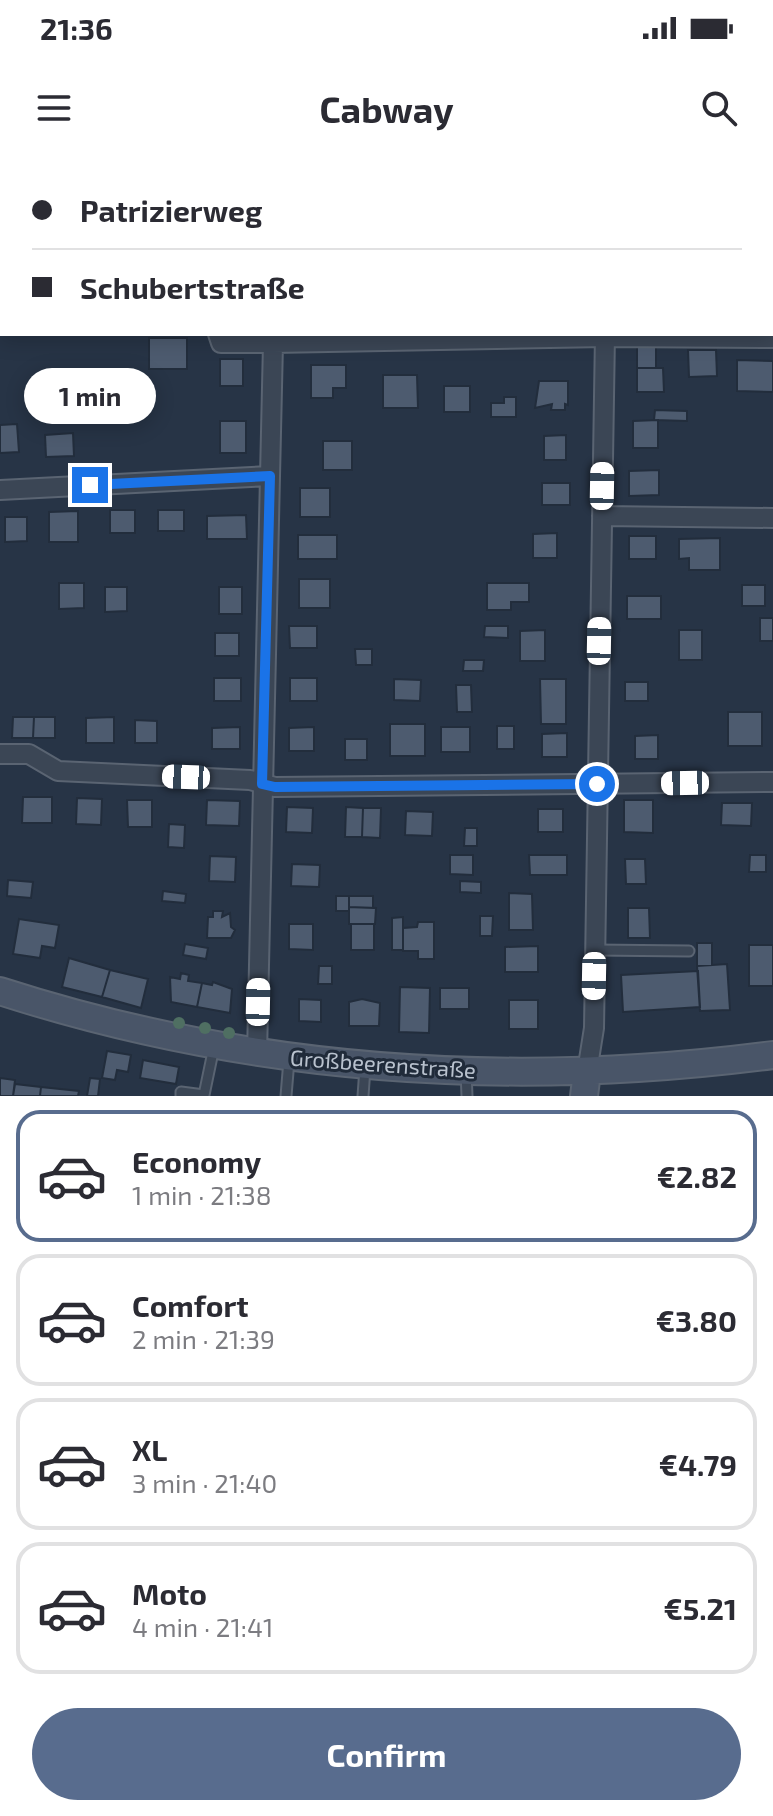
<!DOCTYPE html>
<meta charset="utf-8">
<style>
:root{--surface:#fff;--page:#f7f7f7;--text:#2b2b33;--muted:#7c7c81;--line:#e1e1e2;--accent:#586c8e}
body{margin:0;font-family:"Exo 2",sans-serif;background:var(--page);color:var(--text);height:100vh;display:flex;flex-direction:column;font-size:30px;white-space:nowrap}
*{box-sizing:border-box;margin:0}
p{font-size:26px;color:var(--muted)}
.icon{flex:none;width:44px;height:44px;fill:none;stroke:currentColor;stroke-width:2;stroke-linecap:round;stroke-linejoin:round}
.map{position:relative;height:936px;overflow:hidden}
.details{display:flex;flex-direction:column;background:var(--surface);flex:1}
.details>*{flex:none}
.top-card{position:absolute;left:0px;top:0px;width:774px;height:176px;box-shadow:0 4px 20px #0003;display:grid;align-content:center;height:176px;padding:0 32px;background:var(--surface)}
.end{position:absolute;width:36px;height:36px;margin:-18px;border:10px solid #1a73e8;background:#fff;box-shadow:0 0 0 4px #fff}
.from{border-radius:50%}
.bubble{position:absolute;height:56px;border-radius:28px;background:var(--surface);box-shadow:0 4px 20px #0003;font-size:26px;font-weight:700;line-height:56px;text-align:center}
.car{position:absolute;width:24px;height:48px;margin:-24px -12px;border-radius:10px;box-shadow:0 0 6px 2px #0007;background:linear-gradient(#fff 24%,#345 0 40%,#fff 0 76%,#345 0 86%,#fff 0)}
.top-card b{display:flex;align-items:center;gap:28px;height:76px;font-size:30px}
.top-card b+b{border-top:2px solid var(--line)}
.top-card i{width:20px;height:20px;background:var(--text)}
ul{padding:14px 0 0;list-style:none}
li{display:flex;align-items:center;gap:24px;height:132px;margin:0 16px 12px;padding:0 16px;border:4px solid var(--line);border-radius:24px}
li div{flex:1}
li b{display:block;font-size:30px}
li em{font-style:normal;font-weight:700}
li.current{border-color:var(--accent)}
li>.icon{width:72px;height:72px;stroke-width:1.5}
.button{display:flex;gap:16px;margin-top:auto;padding:16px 32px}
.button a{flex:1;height:92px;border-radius:48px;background:var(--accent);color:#fff;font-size:32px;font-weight:700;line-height:92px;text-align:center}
.status{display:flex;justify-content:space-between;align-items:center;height:56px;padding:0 40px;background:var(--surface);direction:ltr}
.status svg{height:22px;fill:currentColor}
header{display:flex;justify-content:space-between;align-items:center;height:104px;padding:0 32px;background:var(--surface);font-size:36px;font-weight:700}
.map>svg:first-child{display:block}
</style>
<div class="status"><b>21:36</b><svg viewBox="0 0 49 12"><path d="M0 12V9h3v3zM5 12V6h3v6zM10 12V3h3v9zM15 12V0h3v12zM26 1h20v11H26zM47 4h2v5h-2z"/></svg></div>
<header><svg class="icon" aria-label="menu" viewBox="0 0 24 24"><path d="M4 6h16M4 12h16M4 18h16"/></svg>Cabway<svg class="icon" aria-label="search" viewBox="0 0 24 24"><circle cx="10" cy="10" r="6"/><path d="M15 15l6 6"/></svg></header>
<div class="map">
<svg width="773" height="936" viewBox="0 0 773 936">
<rect width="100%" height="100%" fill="#273446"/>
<!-- building -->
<path fill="#4d5b6f" stroke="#222d3c" stroke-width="2" d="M149,178H187V209H149Z
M637,186H656V208H637Z
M688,190H716L717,216L689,217Z
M220,199H243V226H220Z
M737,200L773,201V232L737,231Z
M311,205H346V228H333V238H311Z
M637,208H663L664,232H637Z
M383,215H417L418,248H383Z
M539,221H568V245L565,244V250H551L552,244L535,248Z
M444,226H470V252H444Z
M504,237H516V257H491V243H504Z
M655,250L687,251V261L654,260Z
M658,260V288H633V261Z
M220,261H246V293H220Z
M17,264L19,292L0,293V265Z
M73,273L74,296L46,297L45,275Z
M566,275V300H544V276Z
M323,281H352V310H323Z
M659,310V335L629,336V311Z
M542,323H570V345H542Z
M300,328H330V357H300Z
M110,350H135V373H110Z
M158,350H184V371H158Z
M78,351V382H49V352Z
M246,355L247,379H207V356Z
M5,357H27V381L5,382Z
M557,373V398H533V374Z
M298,375H337V399H298Z
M629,376H656V399H629Z
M720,378V410H689V398L679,399V379Z
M299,419H330V448H299Z
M59,423H84V448L59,449Z
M487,423H529V442H511V450H487Z
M742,425H765V446H742Z
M105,427H127V451L105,452Z
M219,427H242V454H219Z
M627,436H661V459H627Z
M760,458H773V481H760Z
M289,466H317V488H290Z
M485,466H508V478L484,477Z
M545,470V501H520V471Z
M679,470H702V500H679Z
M215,473H239V496H215Z
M355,489H372V505H356Z
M464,500H484L483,511H463Z
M214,518H241V541H214Z
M290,518H317V541H290Z
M394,519L421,520L420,541L394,540Z
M540,519H566V564H541Z
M625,522H648V541H625Z
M456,525H471L472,552H457Z
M728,552H762V586H728Z
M13,557H34L33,578H12Z
M34,557H55V578H33Z
M114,557V583H86V558Z
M135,560L157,561V583H135Z
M390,564H425V596H390Z
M497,566H514V589H497Z
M240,567V589H212V568Z
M314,567V591H289V568Z
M441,567H470V592H441Z
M567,573V597H542V574Z
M658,575V599H635V576Z
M345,579H367V600H345Z
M23,637H52V663H22Z
M77,638L102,639L101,665L76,664Z
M127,640H152V667H128Z
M207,640L240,641L239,666L206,665Z
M624,640H653V673L624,672Z
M722,643H752L751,666L721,665Z
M287,647L313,648L312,673L286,672Z
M346,647L363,648L362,677H345Z
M363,648H381L380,678L362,677Z
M538,649H563V672H538Z
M406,651L433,652L432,676L405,675Z
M169,664L185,665L184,688L168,687Z
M465,668H477V686H464Z
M450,695H473V715L450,714Z
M529,695H567V715H530Z
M750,695H766V712H749Z
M210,696L236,697L235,722L209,721Z
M625,699H645L646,724H626Z
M292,704L320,705L319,727L291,726Z
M8,720L33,722L31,738L7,736Z
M460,721L481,722V733L460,732Z
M163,731L186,734L185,743L162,741Z
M509,733L532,734L533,770H509Z
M336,736H349V751H336Z
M349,736H373V748L349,747Z
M349,747L376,748L375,764H349Z
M628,748H649L650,778H628Z
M213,751H223L222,757L230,753L231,767L235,770L231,778H207L208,757H213Z
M480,756H493L492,776H480Z
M403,757V790H392V758Z
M19,759L59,765L55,788L42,786L40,798L13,794Z
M418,762H434V799H418V791H403V768L417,767Z
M289,764H313V790L289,789Z
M351,764H374V790H351Z
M697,783H712V805L697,806Z
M185,784L208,788L206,799L183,795Z
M749,785H773V826H749Z
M538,786V812H505V787Z
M69,798L110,810L102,837L62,827Z
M727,804L730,850L700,851L697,806Z
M319,806H332V824H318Z
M110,810L148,819L141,848L102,837Z
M698,811L700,847L623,852L621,815Z
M181,813L189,815L188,821L202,823L197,847L171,842L170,817L180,819Z
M213,822L232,829L230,853L197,847L202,823L212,825Z
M400,827L430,828L429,873L399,872Z
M440,828H469V849H440Z
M299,839L321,840V862L299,861Z
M362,839L380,843L379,866H349V842Z
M509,840H538V869H509Z
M107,891L131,895L128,912L117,910L115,920L102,918Z
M143,900L179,907L176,924L140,918Z
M0,918L15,920L13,936H0Z
M90,918L100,919L98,936H87Z
M15,924L41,927L40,936H13Z
M41,927L79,931L78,936H40Z"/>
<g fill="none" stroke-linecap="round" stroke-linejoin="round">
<!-- lane casing -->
<g stroke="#5a6472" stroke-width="13">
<path id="lane" d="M595,790L689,791
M466,911L467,936
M181,936V932L204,935L214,887
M286,936L289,900
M363,936L365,908"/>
</g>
<!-- street casing -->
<g stroke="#5a6472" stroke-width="22">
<path id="street" d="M157,0V2
M72,2L80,0
M607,2V0
M0,19H2
M218,174L221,183H273L605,177L773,178
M0,330L270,316
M602,356L773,358
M0,594H29L58,611L250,620L275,627L773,622
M257,894L273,183
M587,912L594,868L605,174"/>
</g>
<!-- secondary casing -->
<g stroke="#5a6472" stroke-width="30">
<path id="secondary" d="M0,831C251,912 512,929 773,895
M584,936L587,912"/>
</g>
<!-- lane -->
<use href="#lane" stroke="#3b4655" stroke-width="9"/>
<!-- street -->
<use href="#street" stroke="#3b4655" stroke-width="18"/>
<!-- secondary -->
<use href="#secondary" stroke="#495568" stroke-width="26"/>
</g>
<!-- trees -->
<g fill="#4f6f62">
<circle cx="179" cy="863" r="6"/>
<circle cx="205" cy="868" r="6"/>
<circle cx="229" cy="873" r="6"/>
</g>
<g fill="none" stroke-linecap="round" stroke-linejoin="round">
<!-- route -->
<path stroke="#1a73e8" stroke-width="10" d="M90,325L270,316L262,624L275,627L597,624"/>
</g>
<g text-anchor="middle" stroke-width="6" stroke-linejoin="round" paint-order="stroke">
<!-- street labels -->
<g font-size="22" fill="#b9c2ce" stroke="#202b3a">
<text transform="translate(383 904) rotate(4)" y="8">Großbeerenstraße</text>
</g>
</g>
</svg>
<i class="end from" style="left:597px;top:624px"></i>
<i class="end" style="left:90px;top:325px"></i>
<div class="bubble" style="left:24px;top:208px;width:132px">1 min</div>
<i class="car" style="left:602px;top:326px;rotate:1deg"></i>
<i class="car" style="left:599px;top:481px;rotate:1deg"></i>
<i class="car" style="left:186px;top:617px;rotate:272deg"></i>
<i class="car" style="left:685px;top:623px;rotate:269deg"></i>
<i class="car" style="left:594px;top:816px;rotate:181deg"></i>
<i class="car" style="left:258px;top:842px;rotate:1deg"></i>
<div class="top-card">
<b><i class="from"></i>Patrizierweg</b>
<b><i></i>Schubertstraße</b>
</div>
</div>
<section class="details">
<ul>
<li class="current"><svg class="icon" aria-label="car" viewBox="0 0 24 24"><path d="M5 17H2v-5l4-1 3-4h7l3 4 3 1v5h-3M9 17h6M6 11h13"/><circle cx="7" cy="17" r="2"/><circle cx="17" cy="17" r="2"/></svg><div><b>Economy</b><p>1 min · 21:38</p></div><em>€2.82</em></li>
<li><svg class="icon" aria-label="car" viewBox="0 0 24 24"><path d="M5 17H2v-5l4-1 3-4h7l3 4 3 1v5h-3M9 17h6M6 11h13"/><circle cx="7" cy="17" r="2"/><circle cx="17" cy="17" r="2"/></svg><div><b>Comfort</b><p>2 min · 21:39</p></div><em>€3.80</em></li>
<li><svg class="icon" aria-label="car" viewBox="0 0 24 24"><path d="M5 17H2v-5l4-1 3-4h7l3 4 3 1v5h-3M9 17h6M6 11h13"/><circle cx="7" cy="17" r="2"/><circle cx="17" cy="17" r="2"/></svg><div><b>XL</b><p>3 min · 21:40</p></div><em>€4.79</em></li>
<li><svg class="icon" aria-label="car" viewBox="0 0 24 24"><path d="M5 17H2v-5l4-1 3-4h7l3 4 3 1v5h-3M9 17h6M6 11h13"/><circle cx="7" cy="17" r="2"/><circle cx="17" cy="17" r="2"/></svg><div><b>Moto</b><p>4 min · 21:41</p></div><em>€5.21</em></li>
</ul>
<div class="button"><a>Confirm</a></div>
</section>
